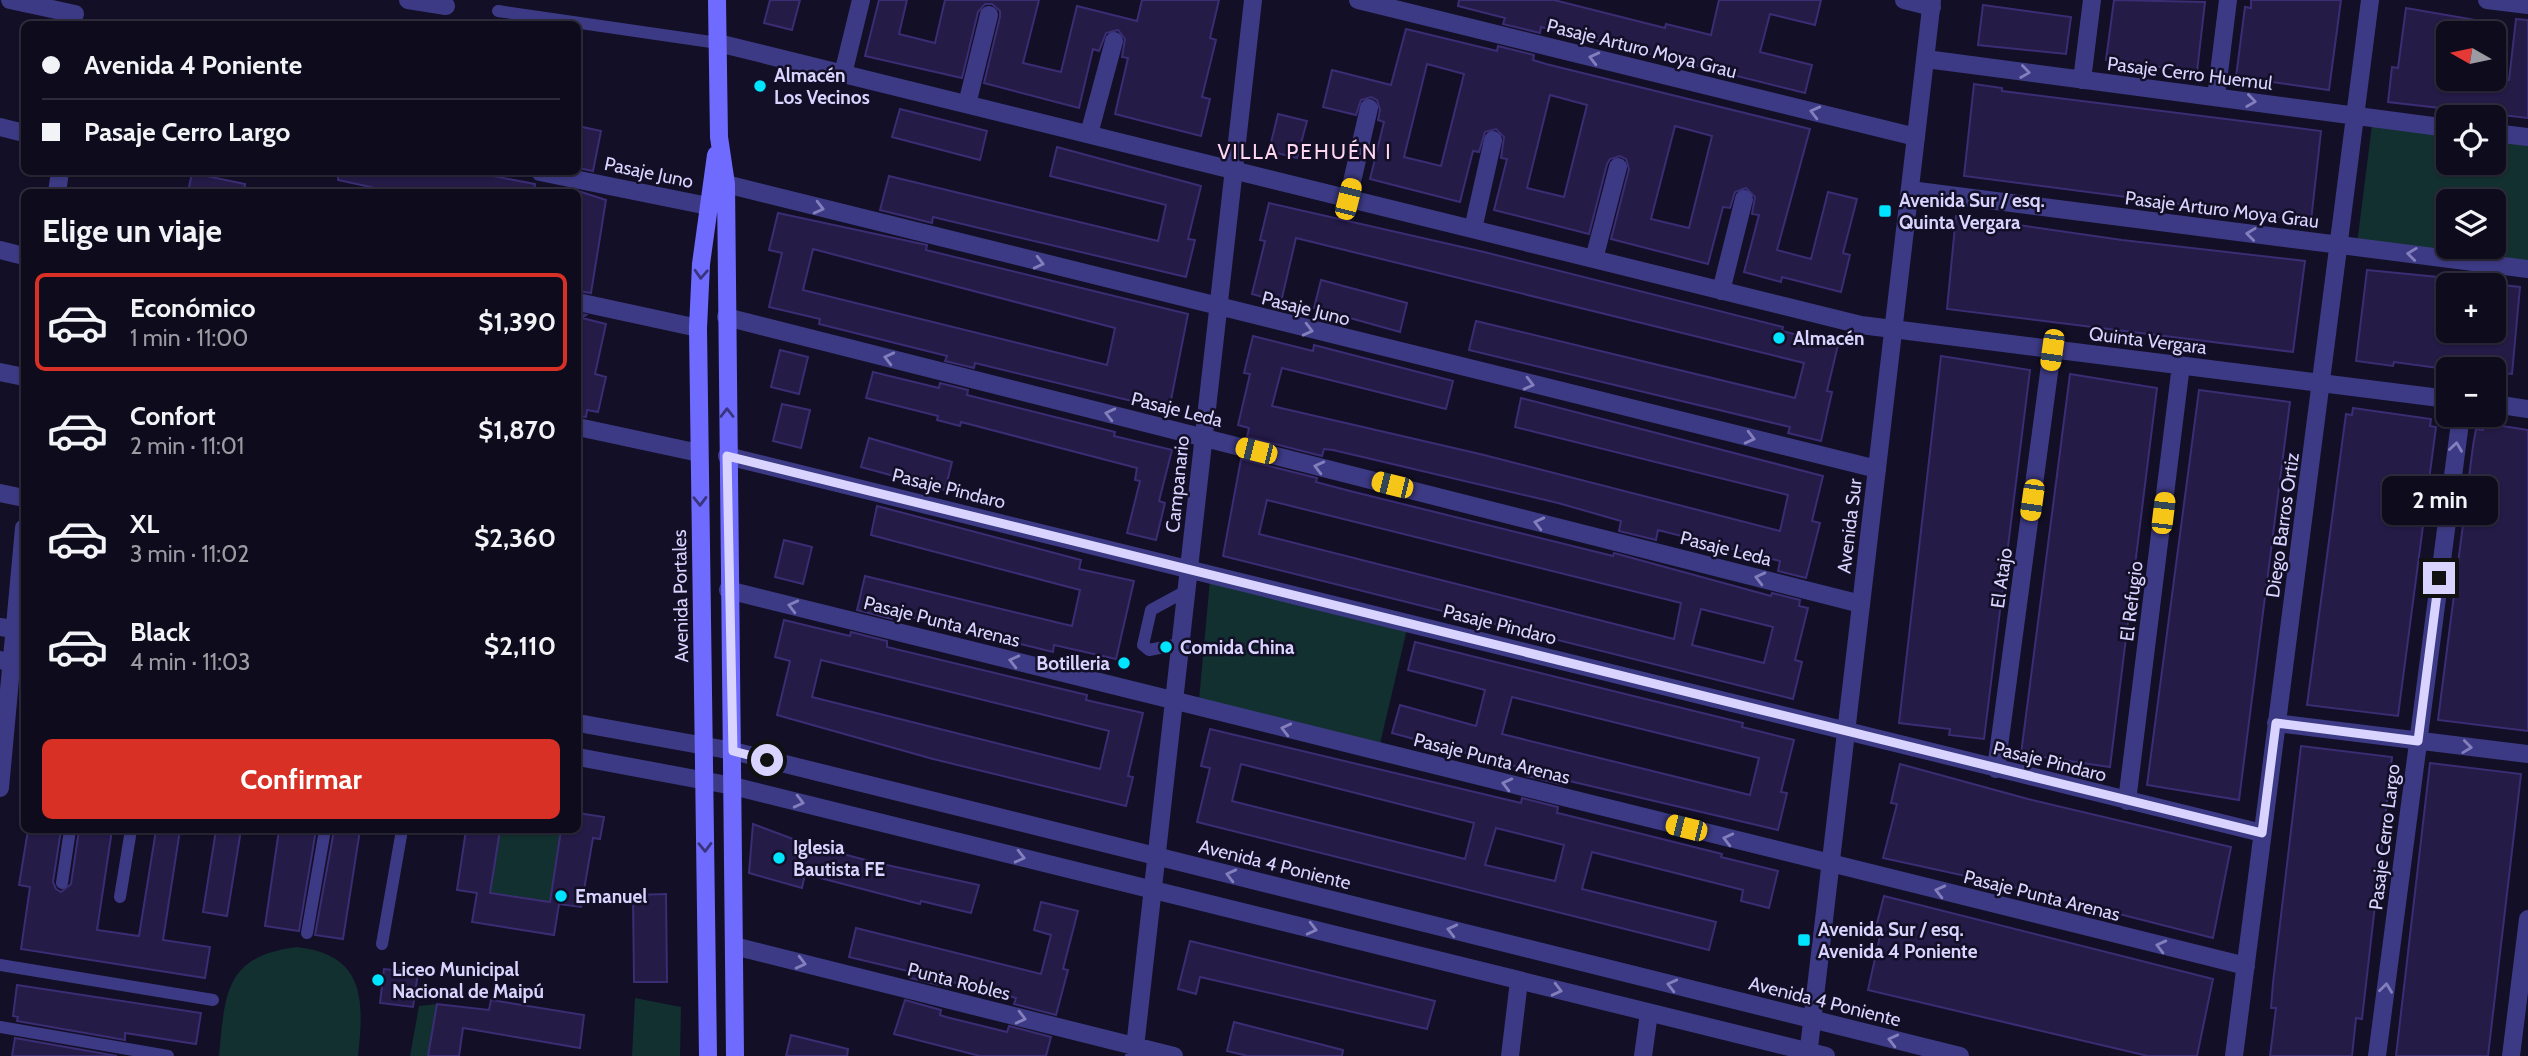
<!DOCTYPE html>
<html lang="es">
<meta charset="utf-8">
<style>
:root{--surface:#0e0b1c;--page:#171425;--text:#f1f3f6;--muted:#9b9ba3;--line:#2e2b3b;--accent:#d93025}
body{margin:0;font-family:Cabin,sans-serif;background:var(--page);color:var(--text);height:100vh;display:flex;flex-direction:column;font-size:26px;white-space:nowrap}
*{box-sizing:border-box;margin:0}
p{font-size:23px;color:var(--muted)}
.icon{flex:none;width:38px;height:38px;fill:none;stroke:currentColor;stroke-width:2;stroke-linecap:round;stroke-linejoin:round}
.map{position:relative;flex:1;overflow:hidden}
.drawer{position:absolute;left:21px;top:189px;width:560px;height:644px;display:flex;flex-direction:column;background:var(--surface);border-radius:10px;box-shadow:0 2px 5px #0004,0 0 0 2px var(--line)}
.drawer>*{flex:none}
.top-card{position:absolute;left:21px;top:21px;width:560px;height:154px;border-radius:10px;box-shadow:0 2px 5px #0004,0 0 0 2px var(--line);display:grid;align-content:center;height:154px;padding:0 21px;background:var(--surface)}
.needle{width:46px;rotate:279deg}
.buttons{position:absolute;left:2436px;top:21px;display:grid;gap:14px}
.buttons a{display:grid;place-items:center;width:70px;height:70px;border-radius:10px;background:var(--surface);box-shadow:0 2px 5px #0004,0 0 0 2px var(--line);font-size:35px}
.end{position:absolute;width:32px;height:32px;margin:-16px;border:9px solid #d9d4ff;background:#111;box-shadow:0 0 0 4px #111}
.from{border-radius:50%}
.bubble{position:absolute;height:49px;border-radius:10px;background:var(--surface);box-shadow:0 2px 5px #0004,0 0 0 2px var(--line);font-size:23px;font-weight:800;line-height:49px;text-align:center}
.car{position:absolute;width:21px;height:42px;margin:-21px -10px;border-radius:9px;box-shadow:0 0 5px 2px #0007;background:linear-gradient(#f5c518 24%,#345 0 40%,#f5c518 0 76%,#345 0 86%,#f5c518 0)}
.top-card b{display:flex;align-items:center;gap:24px;height:66px;font-size:26px}
.top-card b+b{border-top:2px solid var(--line)}
.top-card i{width:18px;height:18px;background:var(--text)}
ul{padding:0;list-style:none}
li{display:flex;align-items:center;gap:21px;height:98px;margin:0 14px 10px;padding:0 7px;border:4px solid transparent;border-radius:10px}
li div{flex:1}
li b{display:block;font-size:26px}
li em{font-style:normal;font-weight:800}
li.current{border-color:var(--accent)}
li>.icon{width:63px;height:63px;stroke-width:1.5}
h2{padding:0 21px;font-size:32px;line-height:84px}
.cta{display:flex;gap:14px;margin-top:auto;padding:14px 21px}
.cta a{flex:1;height:80px;border-radius:10px;background:var(--accent);color:#fff;font-size:28px;font-weight:800;line-height:80px;text-align:center}
.map>svg:first-child{display:block}
</style>
<div class="map">
<svg width="2528" height="1056" viewBox="0 0 2528 1056">
<rect width="100%" height="100%" fill="#130f26"/>
<!-- green -->
<path fill="#12302f" fill-rule="evenodd" d="M2372,125L2448,134V163H2494V140L2528,145V265L2357,244ZM2448,201H2494V247H2448Z
M1210,580L1407,629L1380,744L1199,700Z
M500,830L561,833L550,902L490,893Z
M297,947C366,955 364,1001 358,1056H219C225,993 225,956 297,947Z
M635,998L681,1007L680,1056H632Z
M437,1004L428,1056H410L419,1006Z"/>
<!-- building -->
<path fill="#241b47" stroke="#3b2d73" stroke-width="2" fill-rule="evenodd" d="M770,0H800L792,30L764,23Z
M879,0H907L899,34L935,43L945,0H1039L1023,63L1061,72L1077,6L1137,21L1142,0H1219L1210,38L1216,40L1202,97L1210,99L1201,136L1115,114L1128,58L1122,57L1125,39L1118,30L1106,33L1099,51L1093,49L1079,108L984,83L1000,17V11L992,4H985L978,12L962,78L865,56Z
M1459,0H1554L1665,28L1666,24L1711,35L1719,0H1821L1815,25L1770,14L1760,52L1812,65L1805,93L1541,27L1540,33L1503,24L1505,18L1458,6Z
M2114,0L2205,2L2197,72L2106,60Z
M2251,0H2341L2329,90L2236,77L2245,7L2251,8Z
M1983,5L2071,17L2066,54L1978,45Z
M2406,8L2487,22V33H2441L2435,79L2509,80L2516,19L2528,20V118L2388,102L2392,67L2398,68Z
M1406,29L1497,51L1498,46L1534,55L1533,60L1546,64L1810,129L1777,250L1811,259L1828,192L1857,199L1843,253L1850,255L1841,292L1782,277L1781,282L1744,272L1759,215L1752,214L1755,197L1746,188L1735,192L1730,208L1723,207L1708,264L1611,239L1629,169L1626,159L1620,156L1610,159L1607,164L1589,234L1494,210L1507,159L1501,158L1504,137L1496,129L1485,132L1479,152L1473,151L1460,202L1370,179L1384,122L1378,120L1380,110L1377,100L1371,97L1361,100L1356,115L1323,107L1332,70L1391,85ZM1427,64L1464,74L1441,166L1404,157ZM1550,95L1587,105L1564,197L1527,188ZM1675,126L1712,136L1689,228L1651,219Z
M1974,84L2002,88V91L2321,131L2311,221L1964,176Z
M900,109L987,131L980,160L892,137Z
M1278,114L1307,121L1297,158L1269,151Z
M578,126L601,131L593,171L578,168Z
M1057,147L1201,186L1188,239L1195,240L1186,277L933,217L932,223L880,210L889,176L1158,241L1166,205L1050,176Z
M338,172H472L535,184L534,192H374L375,188L338,180Z
M192,173L245,184L244,192H188Z
M578,191L606,200L591,293L578,291Z
M1269,203L1484,252L1783,327L1782,331L1838,345L1827,391L1832,392L1821,441L1788,433L1790,427L1469,350L1476,321L1795,398L1804,363L1296,238L1281,302L1252,294L1265,241L1260,240Z
M778,213L927,245L926,250L1188,314L1169,410L975,363L974,368L945,361L947,356L819,324L820,319L769,307L782,253L769,250ZM813,249L1115,328L1107,365L803,290Z
M1956,216L2122,240L2305,261L2293,352L1947,309Z
M2367,270L2448,278V334L2456,335L2455,339L2494,343V284L2520,287L2512,374L2494,372V369H2446L2394,362L2393,366L2356,361Z
M1321,280L1407,303L1400,332L1314,308Z
M578,314L586,315L582,318L606,324L595,374L606,377L598,412L587,410L586,417L578,416Z
M1253,336L1313,351L1314,345L1453,381L1446,409L1282,368L1272,406L1480,454L1780,531L1788,495L1515,427L1521,398L1823,476L1812,521L1820,523L1806,578L1778,571L1780,561L1658,530L1656,540L1619,531L1621,521L1558,503L1333,450L1324,449L1322,456L1247,437L1249,428L1238,425L1250,374L1244,373Z
M780,350L808,357L799,394L771,387Z
M1941,356L2030,370L1984,739L1949,735L1950,729L1899,723Z
M873,372L939,388L940,383L968,390L967,395L1115,432L1114,436L1172,450L1159,501L1165,503L1156,540L1127,533L1140,481L1135,480L1137,468L961,422L960,426L937,420L938,416L866,398Z
M2070,374L2157,388L2110,767L2021,754Z
M2199,390L2290,402L2239,800L2147,785Z
M782,404L810,410L801,448L773,441Z
M2353,408L2431,419L2430,426L2436,427L2398,716L2307,705L2346,414L2352,415Z
M2483,423L2528,430V731L2438,720L2473,446L2476,429L2483,430Z
M869,438L952,462L945,490L861,467Z
M1241,459L1317,478L1316,482L1350,491L1613,556L1614,553L1771,596L1772,593L1800,600L1799,606L1808,608L1795,660L1802,662L1793,699L1223,556ZM1267,500L1681,603L1674,639L1259,534ZM1701,609L1773,627L1764,663L1692,645Z
M877,506L1081,560L1079,569L1134,581L1116,659L1054,645L1053,652L895,613L892,619L857,610L865,576L1072,626L1080,590L871,535Z
M784,540L812,547L803,584L775,577Z
M784,620L850,636L851,632L887,641V647L1087,695L1086,700L1143,713L1128,776L1133,777L1126,806L933,759L777,715L790,661L775,657ZM821,660L1109,731L1100,769L812,697Z
M1415,642L1743,723L1742,727L1794,740L1781,792L1787,793L1778,830L1565,780L1564,785L1527,776L1529,770L1392,733L1400,705L1476,726L1485,690L1408,670ZM1512,697L1759,758L1750,795L1502,734Z
M1210,729L1521,803L1522,798L1558,807L1557,813L1562,814L1722,854L1721,857L1778,871L1769,908L1741,901L1743,890L1592,852L1582,889L1716,922L1709,950L1197,822L1210,768L1201,766ZM1241,764L1474,823L1465,859L1232,801ZM1496,828L1564,845L1555,881L1485,865Z
M2301,746L2392,757L2362,1019L2356,1018L2352,1056H2270L2276,1008H2271L2273,983Z
M2430,763L2521,774L2488,1056H2396Z
M1900,764L2028,799L2231,847L2213,938L1998,883L1883,858L1897,804L1891,803Z
M578,813L604,817L600,839L593,838L581,907L559,904L554,935L472,922L477,893L457,890L466,830H500L490,893L550,902L561,830H578Z
M753,824L809,845L873,862L979,885L971,913L921,901L920,904L805,874L802,888L749,873Z
M28,830H61L53,882L56,889L61,892L71,884L79,830H112L97,930L139,936L156,830H180L163,940L210,947L205,978L21,949L30,887L19,885Z
M216,830H241L227,916L203,912Z
M279,830H316L299,931L265,926Z
M334,830H360L343,939L315,935Z
M666,894L667,982H634L633,895Z
M1884,896L2213,979L2197,1056H2148L1868,990L1880,936L1874,935Z
M1041,902L1078,911L1063,969L1068,970L1056,1015L1014,1004L1016,998L948,981L947,987L910,978L912,972L849,957L856,928L1041,974L1051,935L1034,930Z
M1190,941L1435,1001L1427,1029L1200,977L1196,994L1178,989Z
M384,969L418,973L413,1007L380,1003Z
M17,985L201,1013L196,1044L125,1033V1040L17,1021L18,1017L13,1016Z
M491,1000L584,1015L580,1048L463,1028L459,1056H428L437,1004L489,1010Z
M905,1000L941,1010L940,1015L946,1017L1007,1032L1009,1026L1051,1037L1046,1056H980L894,1034Z
M1234,1022L1343,1050L1342,1056H1248L1227,1051Z
M791,1035L848,1049L847,1056H786Z
M15,1038L117,1056H12Z"/>
<g fill="none" stroke-linecap="round" stroke-linejoin="round">
<!-- service -->
<path stroke="#3d3a85" stroke-width="12" d="M498,11L718,43
M1180,644L1149,650L1143,645L1151,610L1186,591
M62,883L70,830
M120,897L131,830
M307,933L325,830
M382,944L402,830
M0,965L213,1000
M0,1027L168,1056"/>
<!-- minor -->
<path stroke="#3d3a85" stroke-width="18" d="M10,0L75,14
M408,0L446,6
M1358,0L1916,137
M1904,0L1932,7
M2487,0L2528,5
M718,43L1861,325L2448,399
M1926,59L2448,128
M843,74L861,0
M2082,80L2092,0
M2216,97L2228,0
M967,104L989,15
M0,127L24,133
M2494,133L2528,137
M1089,134L1114,41
M540,172L708,206
M726,184L1877,469
M1910,190L2528,269
M57,192L60,172
M1348,199L1369,108
M1473,229L1493,140
M0,250L24,256
M1594,259L1618,167
M1721,291L1744,199
M578,302L698,328
M726,317L1861,604
M0,372L24,377
M2494,404L2528,409
M578,427L699,453
M727,456L2262,833
M0,493L24,498
M728,590L2246,966
M2276,723L2528,754
M1996,769L2052,350
M0,788L24,528
M2127,801L2181,365
M734,946L1174,1056
M1134,1056L1253,0
M1510,1056L1519,981
M1643,1056L1649,1013
M2234,1056L2370,0
M2377,1056L2461,415
M2511,1056L2528,919"/>
<!-- tertiary -->
<path stroke="#3d3a85" stroke-width="18" d="M0,627L24,631
M0,660L24,665
M578,723L733,751L1960,1056
M578,757L733,786L1826,1056
M1808,1056L1932,0"/>
<!-- secondary -->
<path stroke="#6f6bff" stroke-width="18" d="M717,0L719,137L726,184L735,1056
M708,1056L698,328L701,264L716,155"/>
</g>
<!-- one-way arrows -->
<defs><path id="oneway-chevron" d="M-2-3.5L2.5 0L-2 3.5" fill="none" stroke-width="1.6" stroke-linecap="round" stroke-linejoin="round" transform="scale(1.75)"/></defs>
<g stroke="#837fbc">
<use href="#oneway-chevron" transform="translate(1594 58) rotate(-166)"/>
<use href="#oneway-chevron" transform="translate(2025 72) rotate(8)"/>
<use href="#oneway-chevron" transform="translate(2251 101) rotate(8)"/>
<use href="#oneway-chevron" transform="translate(1815 112) rotate(-166)"/>
<use href="#oneway-chevron" transform="translate(819 208) rotate(14)"/>
<use href="#oneway-chevron" transform="translate(2251 234) rotate(-173)"/>
<use href="#oneway-chevron" transform="translate(2412 254) rotate(-173)"/>
<use href="#oneway-chevron" transform="translate(1039 263) rotate(14)"/>
<use href="#oneway-chevron" transform="translate(1308 330) rotate(14)"/>
<use href="#oneway-chevron" transform="translate(889 358) rotate(-166)"/>
<use href="#oneway-chevron" transform="translate(1529 384) rotate(14)"/>
<use href="#oneway-chevron" transform="translate(1110 414) rotate(-166)"/>
<use href="#oneway-chevron" transform="translate(1750 438) rotate(14)"/>
<use href="#oneway-chevron" transform="translate(2456 447) rotate(-82)"/>
<use href="#oneway-chevron" transform="translate(1319 467) rotate(-166)"/>
<use href="#oneway-chevron" transform="translate(1539 523) rotate(-166)"/>
<use href="#oneway-chevron" transform="translate(1760 578) rotate(-166)"/>
<use href="#oneway-chevron" transform="translate(793 606) rotate(-166)"/>
<use href="#oneway-chevron" transform="translate(1014 661) rotate(-166)"/>
<use href="#oneway-chevron" transform="translate(1286 729) rotate(-166)"/>
<use href="#oneway-chevron" transform="translate(2467 747) rotate(7)"/>
<use href="#oneway-chevron" transform="translate(1507 784) rotate(-166)"/>
<use href="#oneway-chevron" transform="translate(799 802) rotate(14)"/>
<use href="#oneway-chevron" transform="translate(1728 839) rotate(-166)"/>
<use href="#oneway-chevron" transform="translate(1020 857) rotate(14)"/>
<use href="#oneway-chevron" transform="translate(1231 875) rotate(-166)"/>
<use href="#oneway-chevron" transform="translate(1940 891) rotate(-166)"/>
<use href="#oneway-chevron" transform="translate(1312 929) rotate(14)"/>
<use href="#oneway-chevron" transform="translate(1452 930) rotate(-166)"/>
<use href="#oneway-chevron" transform="translate(2161 946) rotate(-166)"/>
<use href="#oneway-chevron" transform="translate(801 963) rotate(14)"/>
<use href="#oneway-chevron" transform="translate(1672 985) rotate(-166)"/>
<use href="#oneway-chevron" transform="translate(2386 988) rotate(-83)"/>
<use href="#oneway-chevron" transform="translate(1557 990) rotate(14)"/>
<use href="#oneway-chevron" transform="translate(1021 1018) rotate(14)"/>
<use href="#oneway-chevron" transform="translate(1893 1040) rotate(-166)"/>
</g>
<g stroke="#38347d">
<use href="#oneway-chevron" transform="translate(701 274) rotate(93)"/>
<use href="#oneway-chevron" transform="translate(727 413) rotate(-90)"/>
<use href="#oneway-chevron" transform="translate(700 501) rotate(89)"/>
<use href="#oneway-chevron" transform="translate(705 847) rotate(89)"/>
</g>
<g fill="none" stroke-linecap="round" stroke-linejoin="round">
<!-- route -->
<path stroke="#d9d4ff" stroke-width="9" d="M767,760L733,751L727,456L2262,833L2276,723L2418,741L2439,578"/>
</g>
<!-- markers -->
<g fill="#00e5ff" stroke="#130f26" stroke-width="2.5">
<circle cx="760" cy="86" r="7"/>
<rect x="1878" y="204" width="14" height="14" rx="3.5"/>
<circle cx="1779" cy="338" r="7"/>
<circle cx="1166" cy="647" r="7"/>
<circle cx="1124" cy="663" r="7"/>
<circle cx="779" cy="858" r="7"/>
<circle cx="561" cy="896" r="7"/>
<rect x="1797" y="933" width="14" height="14" rx="3.5"/>
<circle cx="378" cy="980" r="7"/>
</g>
<g text-anchor="middle" stroke-width="5" stroke-linejoin="round" paint-order="stroke">
<!-- street labels -->
<g font-size="19" fill="#d9d4ff" stroke="#130f26">
<text transform="translate(1642 48) rotate(14)" y="7">Pasaje Arturo Moya Grau</text>
<text transform="translate(2190 73) rotate(7)" y="7">Pasaje Cerro Huemul</text>
<text transform="translate(649 172) rotate(12)" y="7">Pasaje Juno</text>
<text transform="translate(2222 209) rotate(7)" y="7">Pasaje Arturo Moya Grau</text>
<text transform="translate(1306 308) rotate(14)" y="7">Pasaje Juno</text>
<text transform="translate(2148 340) rotate(7)" y="7">Quinta Vergara</text>
<text transform="translate(1177 409) rotate(14)" y="7">Pasaje Leda</text>
<text transform="translate(1177 484) rotate(-84)" y="7">Campanario</text>
<text transform="translate(949 488) rotate(14)" y="7">Pasaje Pindaro</text>
<text transform="translate(2282 525) rotate(-82)" y="7">Diego Barros Ortiz</text>
<text transform="translate(1849 526) rotate(-83)" y="7">Avenida Sur</text>
<text transform="translate(1726 548) rotate(14)" y="7">Pasaje Leda</text>
<text transform="translate(2001 578) rotate(-82)" y="7">El Atajo</text>
<text transform="translate(680 596) rotate(-91)" y="7">Avenida Portales</text>
<text transform="translate(2131 601) rotate(-83)" y="7">El Refugio</text>
<text transform="translate(942 621) rotate(14)" y="7">Pasaje Punta Arenas</text>
<text transform="translate(1500 624) rotate(14)" y="7">Pasaje Pindaro</text>
<text transform="translate(1492 758) rotate(14)" y="7">Pasaje Punta Arenas</text>
<text transform="translate(2050 761) rotate(14)" y="7">Pasaje Pindaro</text>
<text transform="translate(2384 837) rotate(-83)" y="7">Pasaje Cerro Largo</text>
<text transform="translate(1275 864) rotate(14)" y="7">Avenida 4 Poniente</text>
<text transform="translate(2042 895) rotate(14)" y="7">Pasaje Punta Arenas</text>
<text transform="translate(959 981) rotate(14)" y="7">Punta Robles</text>
<text transform="translate(1825 1001) rotate(14)" y="7">Avenida 4 Poniente</text>
</g>
<!-- poi labels -->
<g font-size="19" font-weight="bold" fill="#d9d4ff" stroke="#130f26" text-anchor="start">
<text x="774" y="82">Almacén<tspan x="774" dy="22">Los Vecinos</tspan></text>
<text x="1899" y="207">Avenida Sur / esq.<tspan x="1899" dy="22">Quinta Vergara</tspan></text>
<text x="1793" y="345">Almacén</text>
<text x="1180" y="654">Comida China</text>
<text x="1110" y="670" text-anchor="end">Botilleria</text>
<text x="793" y="854">Iglesia<tspan x="793" dy="22">Bautista FE</tspan></text>
<text x="575" y="903">Emanuel</text>
<text x="1818" y="936">Avenida Sur / esq.<tspan x="1818" dy="22">Avenida 4 Poniente</tspan></text>
<text x="392" y="976">Liceo Municipal<tspan x="392" dy="22">Nacional de Maipú</tspan></text>
</g>
<!-- neighbourhood labels -->
<g font-size="21" letter-spacing="2" fill="#ffd6f0" stroke="#130f26">
<text x="1305" y="159">VILLA PEHUÉN I</text>
</g>
</g>
</svg>
<div class="buttons">
<a><svg class="needle" viewBox="-14 -14 28 28"><path d="M0-13l5 13h-10z" fill="#e53935"/><path d="M0 13l5-13h-10z" fill="#9b9ba3"/></svg></a>
<a><svg class="icon" aria-label="locate" viewBox="0 0 24 24"><circle cx="12" cy="12" r="6"/><path d="M12 2v4M12 18v4M2 12h4M18 12h4"/></svg></a>
<a><svg class="icon" aria-label="layers" viewBox="0 0 24 24"><path d="M12 4l9 5-9 5-9-5zM3 14l9 5 9-5"/></svg></a>
<a>+</a>
<a>−</a>
</div>
<i class="end from" style="left:767px;top:760px"></i>
<i class="end" style="left:2439px;top:578px"></i>
<div class="bubble" style="left:2382px;top:476px;width:116px">2 min</div>
<i class="car" style="left:1348px;top:199px;rotate:14deg"></i>
<i class="car" style="left:2052px;top:350px;rotate:188deg"></i>
<i class="car" style="left:1256px;top:451px;rotate:284deg"></i>
<i class="car" style="left:1392px;top:485px;rotate:284deg"></i>
<i class="car" style="left:2032px;top:500px;rotate:188deg"></i>
<i class="car" style="left:2163px;top:513px;rotate:7deg"></i>
<i class="car" style="left:1686px;top:828px;rotate:284deg"></i>
<div class="top-card">
<b><i class="from"></i>Avenida 4 Poniente</b>
<b><i></i>Pasaje Cerro Largo</b>
</div>
<section class="drawer">
<h2>Elige un viaje</h2>
<ul>
<li class="current"><svg class="icon" aria-label="car" viewBox="0 0 24 24"><path d="M5 17H2v-5l4-1 3-4h7l3 4 3 1v5h-3M9 17h6M6 11h13"/><circle cx="7" cy="17" r="2"/><circle cx="17" cy="17" r="2"/></svg><div><b>Económico</b><p>1 min · 11:00</p></div><em>$1,390</em></li>
<li><svg class="icon" aria-label="car" viewBox="0 0 24 24"><path d="M5 17H2v-5l4-1 3-4h7l3 4 3 1v5h-3M9 17h6M6 11h13"/><circle cx="7" cy="17" r="2"/><circle cx="17" cy="17" r="2"/></svg><div><b>Confort</b><p>2 min · 11:01</p></div><em>$1,870</em></li>
<li><svg class="icon" aria-label="car" viewBox="0 0 24 24"><path d="M5 17H2v-5l4-1 3-4h7l3 4 3 1v5h-3M9 17h6M6 11h13"/><circle cx="7" cy="17" r="2"/><circle cx="17" cy="17" r="2"/></svg><div><b>XL</b><p>3 min · 11:02</p></div><em>$2,360</em></li>
<li><svg class="icon" aria-label="car" viewBox="0 0 24 24"><path d="M5 17H2v-5l4-1 3-4h7l3 4 3 1v5h-3M9 17h6M6 11h13"/><circle cx="7" cy="17" r="2"/><circle cx="17" cy="17" r="2"/></svg><div><b>Black</b><p>4 min · 11:03</p></div><em>$2,110</em></li>
</ul>
<div class="cta"><a>Confirmar</a></div>
</section>
</div>
